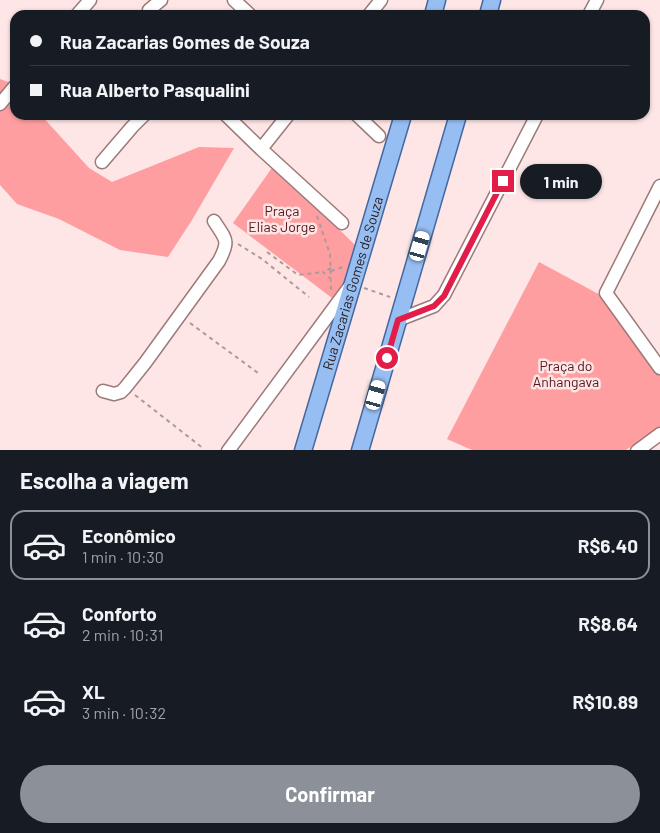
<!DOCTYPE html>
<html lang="pt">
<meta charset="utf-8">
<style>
:root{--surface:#171b24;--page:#20242c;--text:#f1f3f6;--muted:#9ea1a6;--line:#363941;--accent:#8c9099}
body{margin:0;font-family:Barlow,sans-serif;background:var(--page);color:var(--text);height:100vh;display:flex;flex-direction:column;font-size:19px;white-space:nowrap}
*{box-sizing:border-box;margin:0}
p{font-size:16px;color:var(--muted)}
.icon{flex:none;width:28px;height:28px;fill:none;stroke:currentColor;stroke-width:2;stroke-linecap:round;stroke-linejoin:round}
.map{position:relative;height:450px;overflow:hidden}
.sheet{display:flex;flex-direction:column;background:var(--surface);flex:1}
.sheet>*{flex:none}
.top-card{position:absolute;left:10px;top:10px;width:640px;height:110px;border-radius:15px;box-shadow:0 1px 4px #0004;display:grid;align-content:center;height:110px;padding:0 20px;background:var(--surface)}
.end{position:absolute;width:22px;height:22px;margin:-11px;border:6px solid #e11d48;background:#fff;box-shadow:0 0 0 2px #fff}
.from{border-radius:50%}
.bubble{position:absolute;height:35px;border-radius:18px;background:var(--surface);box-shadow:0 1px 4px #0004;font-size:16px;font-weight:700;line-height:35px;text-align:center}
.car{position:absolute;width:15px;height:30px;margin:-15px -8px;border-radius:6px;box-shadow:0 0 4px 1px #0007;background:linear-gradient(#fff 24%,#345 0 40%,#fff 0 76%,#345 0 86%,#fff 0)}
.top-card b{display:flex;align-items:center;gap:18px;height:48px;font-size:19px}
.top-card b+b{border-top:1px solid var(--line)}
.top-card i{width:12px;height:12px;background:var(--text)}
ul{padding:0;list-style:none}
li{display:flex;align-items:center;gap:15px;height:70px;margin:0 10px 8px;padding:0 10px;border:2px solid transparent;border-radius:15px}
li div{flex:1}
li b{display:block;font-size:19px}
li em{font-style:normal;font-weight:700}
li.selected{border-color:var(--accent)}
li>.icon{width:45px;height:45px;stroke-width:1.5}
h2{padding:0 20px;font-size:22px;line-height:60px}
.primary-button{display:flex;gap:10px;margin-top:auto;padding:10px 20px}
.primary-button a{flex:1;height:58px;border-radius:30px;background:var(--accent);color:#fff;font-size:20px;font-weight:700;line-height:58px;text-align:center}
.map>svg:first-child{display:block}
</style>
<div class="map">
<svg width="660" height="451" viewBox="0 0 660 451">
<rect width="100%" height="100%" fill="#fde6e5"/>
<!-- green -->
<path fill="#fe9ea0" d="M0,79L11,83L15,87V115H41L89,168L112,182L199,147L234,148L192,220L168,257L120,250L59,219L17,204L0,185Z
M274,165L356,246L350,278L332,298L233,223Z
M539,262L604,297L660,375V427L626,450H472L447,439Z"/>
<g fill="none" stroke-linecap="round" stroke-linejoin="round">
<!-- minor casing -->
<g stroke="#9c7a7a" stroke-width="15">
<path id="minor" d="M234,0L250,15
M149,10L161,0
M77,15L90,0
M369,15L381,0
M589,15L597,0
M0,104L15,86
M226,115L261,149L342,223
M357,115L379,136
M261,149L288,115
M102,162L132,127L144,115
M660,186L606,293L660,368
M398,320L434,306L444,295L537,115
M103,391L114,394L121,392L125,388L145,363L219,261C230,240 226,240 214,221
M228,451L350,286
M637,451L660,434"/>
</g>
<!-- major casing -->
<g stroke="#4368a1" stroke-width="19">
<g id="major">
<path d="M433,15L437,0"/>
<path d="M488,15L492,0"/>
<path id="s1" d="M303,451L403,115"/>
<path d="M360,451L458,115"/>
</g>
</g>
<!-- path -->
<path stroke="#ac9998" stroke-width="2" stroke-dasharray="4 4" stroke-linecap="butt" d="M317,216L330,254L331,291
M238,244L262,259L309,297
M267,252L298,275L323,272
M331,268L323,272L331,279
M331,271L343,267
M364,288L390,297
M190,323L258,373
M135,395L204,449"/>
<!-- minor -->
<use href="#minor" stroke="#fff" stroke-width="12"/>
<!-- major -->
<use href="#major" stroke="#97bef2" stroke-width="16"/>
</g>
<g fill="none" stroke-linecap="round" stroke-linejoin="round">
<!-- route -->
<path stroke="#e11d48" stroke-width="6" d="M387,358L398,320L434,306L444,296L503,181"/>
</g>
<g text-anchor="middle" stroke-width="5" stroke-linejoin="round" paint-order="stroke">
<!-- park labels -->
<g font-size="14" fill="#56141c" stroke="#fde6e5">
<text x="282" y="216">Praça<tspan x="282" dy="16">Elias Jorge</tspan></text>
<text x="566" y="371">Praça do<tspan x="566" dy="16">Anhangava</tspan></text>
</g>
<!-- street labels -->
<g font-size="14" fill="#261919" stroke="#fde6e5">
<text dy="5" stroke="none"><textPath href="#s1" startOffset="175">Rua Zacarias Gomes de Souza</textPath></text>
</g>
</g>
</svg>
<i class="end from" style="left:387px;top:358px"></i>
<i class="end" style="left:503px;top:181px"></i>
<div class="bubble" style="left:520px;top:164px;width:82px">1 min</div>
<i class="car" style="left:420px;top:246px;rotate:16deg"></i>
<i class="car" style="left:376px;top:395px;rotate:16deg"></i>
<div class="top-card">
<b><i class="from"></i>Rua Zacarias Gomes de Souza</b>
<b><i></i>Rua Alberto Pasqualini</b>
</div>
</div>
<section class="sheet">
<h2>Escolha a viagem</h2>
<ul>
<li class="selected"><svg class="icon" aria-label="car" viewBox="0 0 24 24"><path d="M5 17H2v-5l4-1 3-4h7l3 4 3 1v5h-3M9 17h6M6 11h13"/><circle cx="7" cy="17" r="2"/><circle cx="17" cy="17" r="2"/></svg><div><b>Econômico</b><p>1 min · 10:30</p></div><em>R$6.40</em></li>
<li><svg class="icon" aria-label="car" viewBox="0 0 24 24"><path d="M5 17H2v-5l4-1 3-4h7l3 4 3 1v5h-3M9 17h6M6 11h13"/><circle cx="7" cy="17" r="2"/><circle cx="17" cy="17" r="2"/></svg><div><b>Conforto</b><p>2 min · 10:31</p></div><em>R$8.64</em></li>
<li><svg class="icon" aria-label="car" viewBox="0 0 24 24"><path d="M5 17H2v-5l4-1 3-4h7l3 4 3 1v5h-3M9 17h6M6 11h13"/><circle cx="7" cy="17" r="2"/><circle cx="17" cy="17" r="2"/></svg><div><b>XL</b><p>3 min · 10:32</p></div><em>R$10.89</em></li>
</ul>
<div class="primary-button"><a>Confirmar</a></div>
</section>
